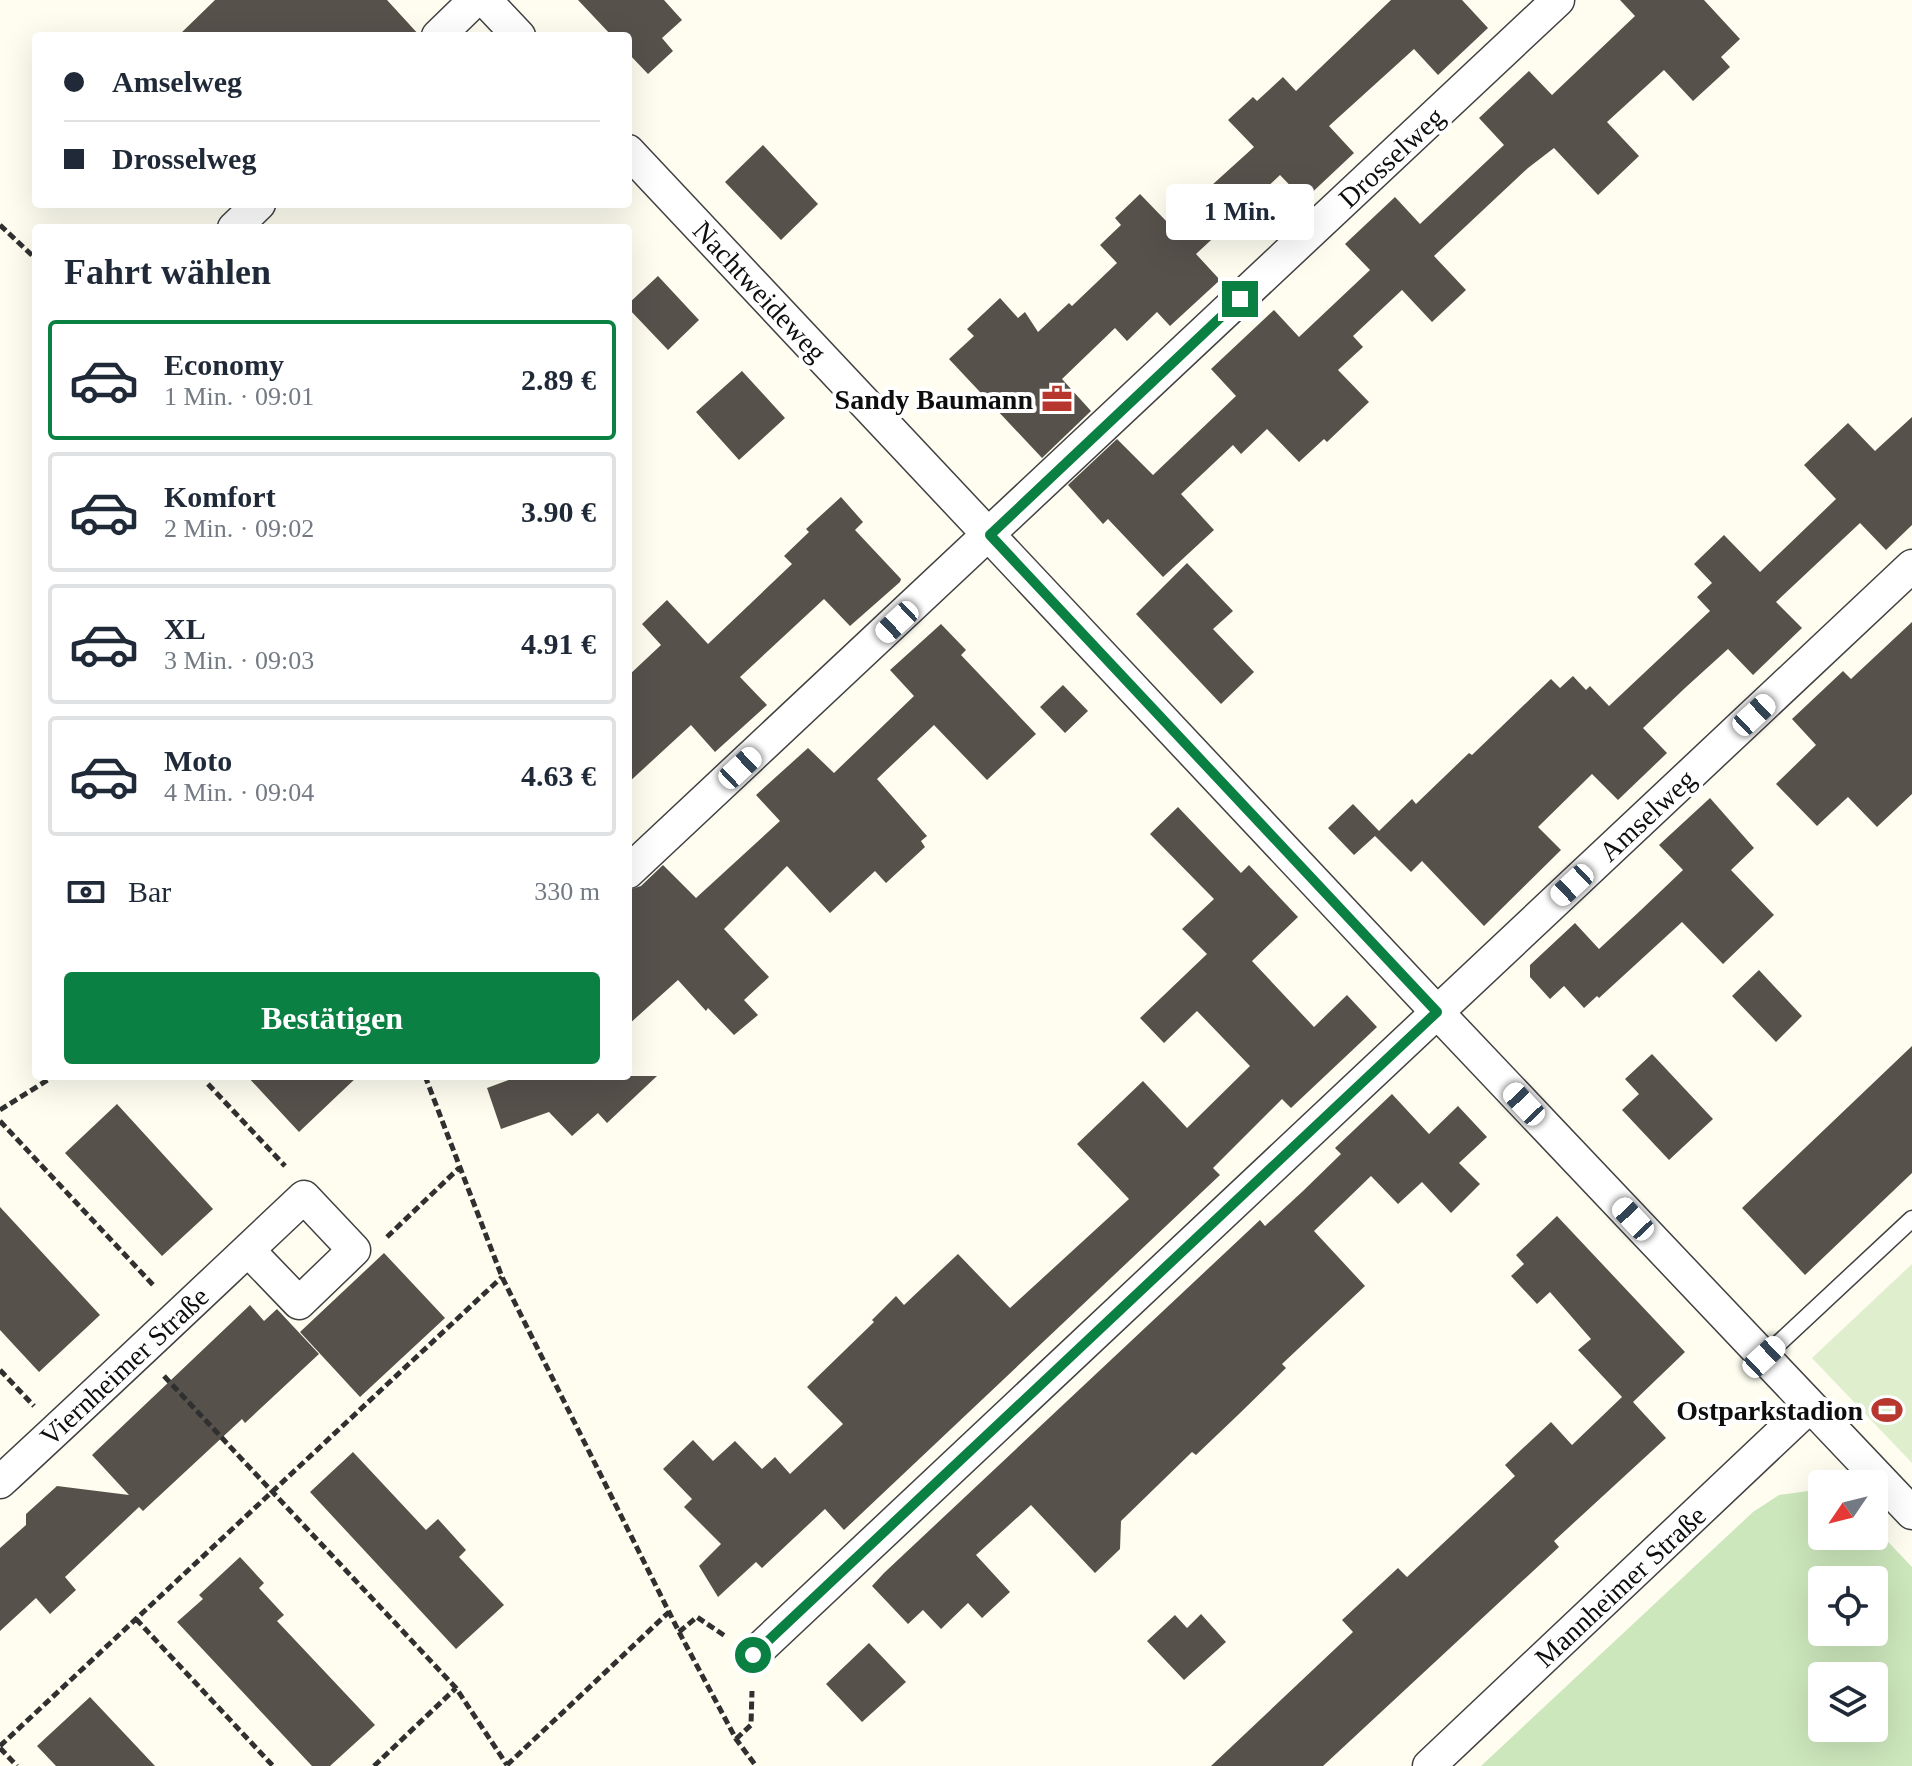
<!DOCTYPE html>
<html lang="de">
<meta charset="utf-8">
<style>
:root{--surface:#fff;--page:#f2f2f3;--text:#1f2937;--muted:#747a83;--line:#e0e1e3;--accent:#0b8043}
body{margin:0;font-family:"Times New Roman",serif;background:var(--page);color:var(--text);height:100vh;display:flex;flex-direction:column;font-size:30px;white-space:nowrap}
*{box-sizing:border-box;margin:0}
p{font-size:26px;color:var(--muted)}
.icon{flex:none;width:44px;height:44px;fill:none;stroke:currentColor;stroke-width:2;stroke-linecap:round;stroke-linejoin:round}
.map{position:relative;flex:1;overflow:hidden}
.panel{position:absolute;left:32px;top:224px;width:600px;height:856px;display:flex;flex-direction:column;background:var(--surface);border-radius:8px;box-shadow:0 8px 32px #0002}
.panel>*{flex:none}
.hud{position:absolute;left:32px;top:32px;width:600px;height:176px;border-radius:8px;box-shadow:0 8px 32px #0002;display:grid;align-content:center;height:176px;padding:0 32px;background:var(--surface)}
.needle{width:52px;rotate:235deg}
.buttons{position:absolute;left:1808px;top:1470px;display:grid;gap:16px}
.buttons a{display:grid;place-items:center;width:80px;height:80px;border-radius:8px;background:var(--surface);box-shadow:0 8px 32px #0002;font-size:40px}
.end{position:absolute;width:36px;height:36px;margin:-18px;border:10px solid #0b8043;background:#fff;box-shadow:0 0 0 4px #fff}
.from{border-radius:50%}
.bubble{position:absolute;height:56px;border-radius:8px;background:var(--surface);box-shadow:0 8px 32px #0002;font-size:26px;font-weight:600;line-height:56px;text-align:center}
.car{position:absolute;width:24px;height:48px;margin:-24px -12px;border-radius:10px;box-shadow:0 0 6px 2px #0007;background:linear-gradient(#fff 24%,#345 0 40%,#fff 0 76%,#345 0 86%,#fff 0)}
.hud b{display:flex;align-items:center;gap:28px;height:76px;font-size:30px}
.hud b+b{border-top:2px solid var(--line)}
.hud i{width:20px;height:20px;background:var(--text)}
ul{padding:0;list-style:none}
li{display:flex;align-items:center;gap:24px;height:120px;margin:0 16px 12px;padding:0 16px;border:4px solid var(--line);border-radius:8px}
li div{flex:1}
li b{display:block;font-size:30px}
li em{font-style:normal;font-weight:600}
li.active{border-color:var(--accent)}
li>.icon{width:72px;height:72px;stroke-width:1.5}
h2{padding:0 32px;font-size:36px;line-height:96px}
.pay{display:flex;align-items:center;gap:20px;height:88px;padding:0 32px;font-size:30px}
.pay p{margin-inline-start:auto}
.button{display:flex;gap:16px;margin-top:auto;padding:16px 32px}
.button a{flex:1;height:92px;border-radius:8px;background:var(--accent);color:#fff;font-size:32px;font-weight:600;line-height:92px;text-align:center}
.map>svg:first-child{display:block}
</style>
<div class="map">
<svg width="1912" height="1766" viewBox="0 0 1912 1766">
<rect width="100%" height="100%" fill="#fefdf0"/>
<!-- green -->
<path fill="#cde7bc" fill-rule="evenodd" d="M1808,1491L1822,1494V1536H1874V1527L1912,1567V1766H1481L1753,1512L1779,1495ZM1822,1580H1874V1632H1822ZM1822,1676H1874V1728H1822Z"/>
<!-- pitch -->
<path fill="#dfefcd" d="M1912,1264V1463L1812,1358Z"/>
<!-- building -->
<path fill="#56514b" d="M215,0H387L420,36H178Z
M578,0H664L682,20L662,38L673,51L648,74L628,53V36H612Z
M1391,0H1462L1488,28L1438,75L1414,49L1329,126L1354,153L1304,200L1280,175L1238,215L1196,254L1220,280L1170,326L1157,312L1127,341L1115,328L1062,379L1091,411L1042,458L949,359L974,336L967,329L1000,298L1018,318L1025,312L1038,332L1069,303L1072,306L1117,263L1100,245L1121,225L1115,218L1140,194L1169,224L1254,147L1228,120L1253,97L1257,101L1283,77L1296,91Z
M1620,0H1704L1740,39L1721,57L1730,67L1693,101L1664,70L1607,122L1639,156L1598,195L1554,148L1528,168L1434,256L1466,290L1432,322L1402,290L1353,336L1363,347L1338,370L1369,402L1327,442L1324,439L1299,462L1267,429L1241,454L1233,445L1181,494L1214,530L1163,577L1108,519L1103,524L1068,485L1117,439L1153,475L1236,396L1211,369L1274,310L1299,337L1370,270L1345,244L1395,197L1420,224L1504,145L1479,118L1529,71L1552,95L1635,16Z
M763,145L818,204L781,240L725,182Z
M658,276L699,320L668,350L628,308V304Z
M742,371L785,418L739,460L696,412Z
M1912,417V525L1886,550L1860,523L1776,602L1802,628L1753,675L1728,649L1685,688L1643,728L1667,753L1618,800L1592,774L1538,827L1561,850L1484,926L1422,861L1411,872L1375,836L1354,855L1328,828L1353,804L1379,831L1412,799L1416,804L1469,753L1472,755L1551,679L1560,688L1573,676L1586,690L1590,686L1609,706L1710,611L1697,597L1712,583L1694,564L1724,535L1760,572L1836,499L1804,465L1848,423L1875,451Z
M841,497L863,522L855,530L901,579L900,582L850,626L824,599L740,677L767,705L715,752L691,725L628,783V676L661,645L642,624L667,600L708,644L792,564L784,556L809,532L806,529Z
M1187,563L1233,611L1213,629L1254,672L1221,704L1136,614Z
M1912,622V794L1877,827L1848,797L1817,826L1776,784L1816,745L1792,719L1843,671L1851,679Z
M941,624L966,650L961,655L1036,734L987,780L934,725L877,779L927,836L921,841L925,847L886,883L875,871L830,913L787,866L724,929L769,977L744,1000L758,1015L734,1035L708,1008L706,1011L678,980L628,1025V890L641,886L663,865L696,898L780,821L756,795L808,748L834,773L914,696L890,670Z
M1063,685L1088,711L1065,733L1040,707Z
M1710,798L1754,848L1731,870L1774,915L1723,964L1682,922L1599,998L1597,996L1584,1008L1564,986L1550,999L1530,977V965L1575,923L1599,949L1641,910L1683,870L1659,845Z
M1178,807L1241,873L1249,865L1298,917L1252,961L1314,1027L1347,995L1377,1027L1291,1108L1282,1099L1213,1168L1220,1175L844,1530L825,1509L762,1568L756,1562L718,1597L699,1566L721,1544L684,1507L692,1499L663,1469L693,1440L713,1461L735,1441L762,1469L775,1457L790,1474L843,1424L807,1387L874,1322L872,1320L896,1296L904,1305L958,1254L1010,1308L1129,1199L1077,1144L1143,1081L1187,1128L1250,1066L1197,1011L1164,1043L1140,1018L1207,954L1182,929L1214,899L1150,834Z
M1759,970L1802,1016L1776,1042L1732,996Z
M1912,1046V1173L1805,1275L1742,1208Z
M1652,1054L1713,1119L1669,1160L1622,1110L1639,1094L1625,1079Z
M247,1076H358L299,1132Z
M519,1076H657L607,1123L598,1113L572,1136L549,1112L501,1129L487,1088Z
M1392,1094L1429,1134L1458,1106L1487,1137L1459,1163L1480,1184L1451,1213L1422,1182L1398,1204L1371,1176L1314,1231L1365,1286L1282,1364L1286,1368L1239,1414L1196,1455L1192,1452L1121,1521L1120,1549L1095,1573L1031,1505L976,1555L1010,1592L982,1618L968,1603L941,1629L923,1610L908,1624L872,1586L884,1573L1260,1220L1265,1226L1303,1191L1341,1154L1335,1148Z
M117,1104L213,1209L162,1256L65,1153Z
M0,1207L100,1315L39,1372L0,1330Z
M1557,1216L1685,1352L1633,1402L1666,1438L1554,1541L1559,1547L1323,1766H1211L1353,1632L1342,1620L1398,1568L1407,1577L1515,1476L1505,1465L1551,1422L1572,1445L1622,1397L1578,1350L1591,1339L1550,1292L1537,1304L1511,1276L1524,1264L1516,1255Z
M384,1253L445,1318L360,1397L300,1332Z
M250,1305L264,1321L277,1309L319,1354L245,1423L242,1419L143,1511L139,1507L65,1577L76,1590L50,1614L36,1598L0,1631V1548L26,1525V1514L57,1486L129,1495L92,1455Z
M353,1452L426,1530L438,1519L466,1550L459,1557L504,1605L456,1649L310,1492Z
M240,1557L264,1583L259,1588L284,1615L277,1621L375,1725L330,1766H312L177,1622L203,1599L199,1595Z
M1201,1614L1226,1642L1184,1680L1147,1641L1175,1615L1187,1628Z
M869,1643L906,1682L862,1722L826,1684Z
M90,1697L155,1766H56L37,1746Z"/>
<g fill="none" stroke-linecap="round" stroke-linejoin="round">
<!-- lane casing -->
<g stroke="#414141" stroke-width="19">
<path id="lane" d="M1764,1357L1912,1219"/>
</g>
<!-- street casing -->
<g stroke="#414141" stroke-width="35">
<path id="street" d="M485,0L519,36
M438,36L475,0
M628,151L1437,1012L1912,1513
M234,228L259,204
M628,872L1558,0
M0,1482C102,1388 203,1292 304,1197L354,1250L299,1303L248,1250
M753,1655L1912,566
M1429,1766L1810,1406"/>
</g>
<!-- path -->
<path stroke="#303030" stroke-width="5" stroke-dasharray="8 4" stroke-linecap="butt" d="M0,225L36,259
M425,1076L502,1277L679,1632L736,1739L756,1766
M208,1084L285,1166
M0,1110L54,1076
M0,1121L155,1287
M387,1237L459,1168
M0,1370L34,1406
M164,1376L456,1688L507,1765
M136,1619L273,1766
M679,1632L697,1617L725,1636
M736,1739L751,1725L752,1691
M0,1746L502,1277
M0,1748L17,1766
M507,1765L669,1612
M374,1766L456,1688"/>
<!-- lane -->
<use href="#lane" stroke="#fff" stroke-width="16"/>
<!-- street -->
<use href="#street" stroke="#fff" stroke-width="32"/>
</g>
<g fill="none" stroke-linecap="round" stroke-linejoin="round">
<!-- route -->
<path stroke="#0b8043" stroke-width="10" d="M753,1655L1437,1012L990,535L1240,299"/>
</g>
<!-- icons -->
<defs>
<g id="office-bare" transform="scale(2.4)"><path d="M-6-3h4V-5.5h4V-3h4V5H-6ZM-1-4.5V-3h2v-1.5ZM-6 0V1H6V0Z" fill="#b7372e" stroke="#fff" stroke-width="2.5" paint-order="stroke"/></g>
<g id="stadium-bare" transform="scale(2.4)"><path d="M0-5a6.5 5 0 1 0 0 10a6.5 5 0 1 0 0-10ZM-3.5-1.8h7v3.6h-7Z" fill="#b7372e" stroke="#fff" stroke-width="2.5" paint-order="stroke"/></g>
</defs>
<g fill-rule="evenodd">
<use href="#office-bare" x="1057" y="399"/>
<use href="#stadium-bare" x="1887" y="1410"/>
</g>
<g text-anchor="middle" stroke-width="8" stroke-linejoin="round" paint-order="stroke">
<!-- street labels -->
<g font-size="28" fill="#0e0e0e" stroke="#fff">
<text transform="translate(1391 157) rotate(-43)" y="10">Drosselweg</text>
<text transform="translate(760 291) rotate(47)" y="10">Nachtweideweg</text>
<text transform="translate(1647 815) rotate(-43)" y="10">Amselweg</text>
<text transform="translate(124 1366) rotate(-43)" y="10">Viernheimer Straße</text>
<text transform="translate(1620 1586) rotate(-43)" y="10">Mannheimer Straße</text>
</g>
<!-- poi labels -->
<g font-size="28" font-weight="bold" fill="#0e0e0e" stroke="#fff" text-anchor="end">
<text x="1033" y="409">Sandy Baumann</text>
<text x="1863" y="1420">Ostparkstadion</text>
</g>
</g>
</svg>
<div class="buttons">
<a><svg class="needle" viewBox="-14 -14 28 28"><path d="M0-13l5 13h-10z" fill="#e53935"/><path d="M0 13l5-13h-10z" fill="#747a83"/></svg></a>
<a><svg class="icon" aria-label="locate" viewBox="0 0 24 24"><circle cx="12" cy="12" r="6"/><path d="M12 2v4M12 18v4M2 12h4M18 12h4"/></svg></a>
<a><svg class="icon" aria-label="layers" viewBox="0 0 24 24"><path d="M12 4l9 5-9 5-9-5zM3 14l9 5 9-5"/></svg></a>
</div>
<i class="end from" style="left:753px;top:1655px"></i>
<i class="end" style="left:1240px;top:299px"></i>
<div class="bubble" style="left:1166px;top:184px;width:148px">1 Min.</div>
<i class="car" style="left:897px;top:622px;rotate:227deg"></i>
<i class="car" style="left:1754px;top:715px;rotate:47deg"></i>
<i class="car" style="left:740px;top:768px;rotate:47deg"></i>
<i class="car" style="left:1572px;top:885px;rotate:227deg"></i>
<i class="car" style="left:1524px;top:1104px;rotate:317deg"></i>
<i class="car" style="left:1633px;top:1219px;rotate:317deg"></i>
<i class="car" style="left:1764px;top:1357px;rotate:47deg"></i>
<div class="hud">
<b><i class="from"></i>Amselweg</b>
<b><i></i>Drosselweg</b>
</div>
<section class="panel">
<h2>Fahrt wählen</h2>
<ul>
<li class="active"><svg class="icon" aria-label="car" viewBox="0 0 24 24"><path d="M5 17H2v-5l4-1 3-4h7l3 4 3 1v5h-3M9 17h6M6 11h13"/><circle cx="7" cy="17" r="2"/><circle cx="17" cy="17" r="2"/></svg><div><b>Economy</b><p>1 Min. · 09:01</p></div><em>2.89 €</em></li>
<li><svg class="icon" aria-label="car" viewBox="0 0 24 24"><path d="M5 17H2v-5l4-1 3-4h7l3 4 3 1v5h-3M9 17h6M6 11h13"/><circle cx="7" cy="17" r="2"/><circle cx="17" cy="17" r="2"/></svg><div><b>Komfort</b><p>2 Min. · 09:02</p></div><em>3.90 €</em></li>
<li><svg class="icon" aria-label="car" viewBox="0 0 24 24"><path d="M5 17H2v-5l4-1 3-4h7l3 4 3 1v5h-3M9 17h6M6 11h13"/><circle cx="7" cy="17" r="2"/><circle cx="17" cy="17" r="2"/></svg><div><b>XL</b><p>3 Min. · 09:03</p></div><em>4.91 €</em></li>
<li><svg class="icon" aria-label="car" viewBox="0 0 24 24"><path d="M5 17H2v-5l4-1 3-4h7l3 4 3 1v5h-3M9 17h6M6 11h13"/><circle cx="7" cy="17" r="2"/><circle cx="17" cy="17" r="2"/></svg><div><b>Moto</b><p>4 Min. · 09:04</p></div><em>4.63 €</em></li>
</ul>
<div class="pay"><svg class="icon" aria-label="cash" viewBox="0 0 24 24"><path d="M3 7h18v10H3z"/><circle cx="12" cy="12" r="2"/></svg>Bar<p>330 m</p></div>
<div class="button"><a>Bestätigen</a></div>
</section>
</div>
